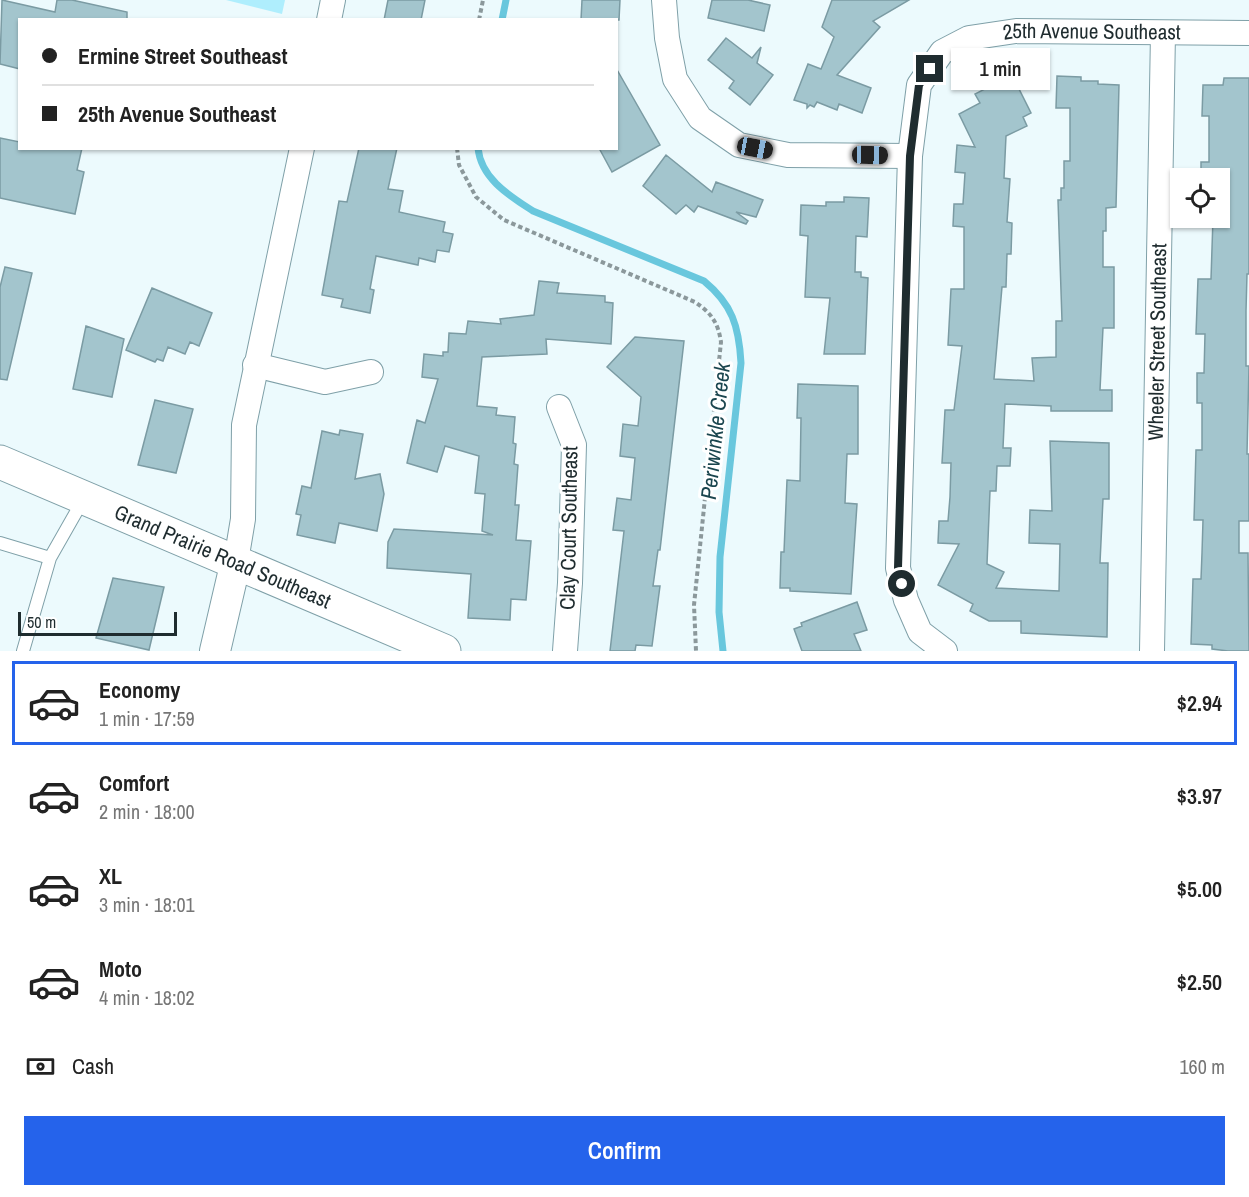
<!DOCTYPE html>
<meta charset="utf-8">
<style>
:root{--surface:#fff;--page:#f2f2f2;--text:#222;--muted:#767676;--line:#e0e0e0;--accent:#2563eb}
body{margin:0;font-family:"Archivo Narrow",sans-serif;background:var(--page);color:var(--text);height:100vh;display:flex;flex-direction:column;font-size:22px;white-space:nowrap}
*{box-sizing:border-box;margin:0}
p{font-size:20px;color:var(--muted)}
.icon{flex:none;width:33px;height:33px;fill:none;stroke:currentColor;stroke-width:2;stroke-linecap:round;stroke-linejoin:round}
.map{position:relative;height:651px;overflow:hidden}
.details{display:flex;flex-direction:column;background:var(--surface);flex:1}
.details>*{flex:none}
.banner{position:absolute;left:18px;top:18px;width:600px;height:132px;border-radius:0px;box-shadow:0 2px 4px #0004;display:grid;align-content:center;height:132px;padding:0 24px;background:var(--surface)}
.tools{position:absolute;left:1170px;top:168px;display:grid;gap:12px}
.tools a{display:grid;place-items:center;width:60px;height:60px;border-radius:0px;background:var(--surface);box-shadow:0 2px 4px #0004;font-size:30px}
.scale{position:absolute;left:18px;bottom:15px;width:159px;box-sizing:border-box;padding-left:6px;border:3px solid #1f2c2f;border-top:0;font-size:16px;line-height:21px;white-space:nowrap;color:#1f2c2f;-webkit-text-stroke:4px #fff;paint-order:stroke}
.end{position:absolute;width:27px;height:27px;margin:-14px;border:8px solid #1f2c2f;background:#fff;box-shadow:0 0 0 3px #fff}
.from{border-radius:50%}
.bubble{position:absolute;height:42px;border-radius:0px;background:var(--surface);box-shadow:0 2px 4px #0004;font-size:20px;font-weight:600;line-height:42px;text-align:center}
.car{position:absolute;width:18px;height:36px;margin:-18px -9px;border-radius:8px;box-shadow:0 0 4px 2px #0007;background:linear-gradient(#222 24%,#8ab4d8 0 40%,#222 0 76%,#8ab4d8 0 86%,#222 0)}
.banner b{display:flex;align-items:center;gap:21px;height:57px;font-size:22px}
.banner b+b{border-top:2px solid var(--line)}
.banner i{width:15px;height:15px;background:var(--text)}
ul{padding:10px 0 0;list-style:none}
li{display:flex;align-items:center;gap:18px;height:84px;margin:0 12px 9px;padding:0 12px;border:3px solid transparent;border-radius:0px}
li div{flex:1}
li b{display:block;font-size:22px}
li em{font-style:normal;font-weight:600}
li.on{border-color:var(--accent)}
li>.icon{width:54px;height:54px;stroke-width:1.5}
.pay{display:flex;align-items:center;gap:15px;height:66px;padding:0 24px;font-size:22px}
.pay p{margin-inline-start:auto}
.primary-button{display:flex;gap:12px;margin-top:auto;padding:12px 24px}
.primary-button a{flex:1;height:69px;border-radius:0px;background:var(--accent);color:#fff;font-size:24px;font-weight:600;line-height:69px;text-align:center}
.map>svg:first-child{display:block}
</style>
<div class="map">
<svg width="1249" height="651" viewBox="0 0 1249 651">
<rect width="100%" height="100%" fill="#ecfafd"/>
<!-- green -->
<path fill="#afeefd" d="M226,0H285L282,14Z"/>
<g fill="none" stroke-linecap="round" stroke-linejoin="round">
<!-- stream -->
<path stroke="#69c7dd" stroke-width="7" d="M502,20L506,0
M478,148C481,179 510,196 533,211L704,281C732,304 739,326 741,363L720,557L719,612L723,651"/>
</g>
<!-- building -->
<path fill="#a3c5cd" stroke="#7b9ba3" stroke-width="1.5" d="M2,0L55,12L57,0H72L127,12V20H20V69L0,64Z
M388,0H425L421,20H384Z
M582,0H620L619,20H581Z
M712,0H748L770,5L764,31L708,18Z
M832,0H909L873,21L880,27L837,75L871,88L862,113L839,104L837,110L817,102L814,107L810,105L807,108V104L794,100L808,64L821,69L834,37L822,27Z
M726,38L752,58L761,47L757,63L773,75L750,105L729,88L734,81L708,60Z
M616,68L660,145L612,172L599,148H616Z
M1012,75L1031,113L1023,117L1027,126L1006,136L1004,178L1010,179L1007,222L1012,223L1011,254H1007L1006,287H1002L994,379L1034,381L1032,358L1056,357V321H1062L1058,200H1061V188H1064V161H1070V108H1056L1057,76L1081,77V81H1098V84L1119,85L1116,207L1106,208V231H1103V267H1114V328H1103L1100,390H1112V411H1051V406L1005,404L1003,448H1011L1010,466H997L996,491H990L987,564L1004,572L996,588L1059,591L1060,544L1029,543L1030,510L1052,511L1050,441L1109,443V499H1103L1100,563H1108L1107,637L1021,633V621H989L970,611L973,604L938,585L959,544L938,543L939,521H948L950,497L951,463H942L945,410H954L962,346L948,345L951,289H964V227L953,226L954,204H963L965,173L955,172L957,145L975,147L959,114L980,103L975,94Z
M1224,78H1249V274H1247L1246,311V366H1249L1247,454H1249V521H1239V553H1248L1249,651H1228L1212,649V645L1191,644L1193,579H1201L1202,553L1203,520H1194L1196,450H1202V403H1197V373H1204L1205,334H1196L1198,279H1211L1213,218H1220V178H1201V162H1209V116H1202L1203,85H1223Z
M0,138L20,142V148H82L77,170L84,172L75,214L0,198Z
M359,148H397L388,189L403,191L399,212L445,222L443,232L453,234L449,252L437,250L435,262L419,258L418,265L376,256L370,289L374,290L370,313L341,307L343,299L322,295L339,201L347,202Z
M666,155L712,192L716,182L763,200L756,217L736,212L748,221L746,224L698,206L694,212L686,205L676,214L643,186Z
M844,197L869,198L867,237L856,236L855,272H861V277L868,278L865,354H824L830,298L805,297L808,236L800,235L801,205L826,206V202H844Z
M5,267L32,273L7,380L0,379V287Z
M539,281L559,283L557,293L605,296V302L613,303L611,344L546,339L547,354L482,357L477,406L497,408L496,415L515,417L513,443L516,444L514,464L518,465L515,505H519L516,540L531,541L526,600L511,599L510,620L468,618L471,574L387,568L388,542L394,529L493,535L482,531L485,494L475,493L479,456L445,446L437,472L407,463L417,420L425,423L438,379L422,377L424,354L443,356V352H448L449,333L466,334L468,321L501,324L500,319L534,315Z
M152,288L212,313L199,346L190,342L185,354L168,347L163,361L157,359L155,362L126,350Z
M86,326L124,339L112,397L73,389Z
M635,337L684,341L660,550H658L653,586H660L652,646L636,645L635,651H610L624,531L613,530L617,498L631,500L635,458L620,456L623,424L638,426L641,397L607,367Z
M798,384L858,386V454H847L845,503L857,504L851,594L790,591V588H780L781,552H784L787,480L800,481L801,418H797Z
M155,400L193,409L176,473L138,465Z
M340,430L363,434L355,479L380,474L384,494L377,531L339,523L335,543L297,535L301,515L296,514L302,486L311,488L322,431L339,435Z
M113,578L164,587L149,650L96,638Z
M857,602L867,630L854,634L861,651H802L794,629L802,626L801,623Z"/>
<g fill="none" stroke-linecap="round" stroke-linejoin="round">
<!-- service casing -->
<g stroke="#7fa0a8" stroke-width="14">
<path id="service" d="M0,543L50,558
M23,651L50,558L83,500"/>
</g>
<!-- minor casing -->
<g stroke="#7fa0a8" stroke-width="26">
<g id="minor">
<path d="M664,0L667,38L675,79L700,118L739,145L788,155L910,156"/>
<path d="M329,20L333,0"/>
<path d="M255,365L325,382L371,372"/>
<path d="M559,407L574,445L570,583L565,651"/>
<path d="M236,561L243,519L244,425L302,148"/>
<path id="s1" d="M945,651L920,632L906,600L898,568L910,156L919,85L942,52L969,38L1016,31L1249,33"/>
<path id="s2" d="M1152,651L1163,33"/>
</g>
</g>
<!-- tertiary casing -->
<g stroke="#7fa0a8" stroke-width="32">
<path id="tertiary" d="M215,651L236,561"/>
</g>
<!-- secondary casing -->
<g stroke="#7fa0a8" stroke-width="35">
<g id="secondary">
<path id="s3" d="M0,462L444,651"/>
</g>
</g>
<!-- path -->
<path stroke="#8b989b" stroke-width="4" stroke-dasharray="4.5 3" stroke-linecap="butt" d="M479,20L483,0
M457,148L459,165L476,197L504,220L695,302C711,313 718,322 721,342L694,605L696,651"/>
<!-- service -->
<use href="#service" stroke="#fff" stroke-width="12"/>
<!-- minor -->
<use href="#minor" stroke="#fff" stroke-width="24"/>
<!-- tertiary -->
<use href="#tertiary" stroke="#fff" stroke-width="30"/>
<!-- secondary -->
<use href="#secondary" stroke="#fff" stroke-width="33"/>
</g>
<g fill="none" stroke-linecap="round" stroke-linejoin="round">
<!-- route -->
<path stroke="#1f2c2f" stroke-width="8" d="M902,584L898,568L910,156L919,85L930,69"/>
</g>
<g text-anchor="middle" stroke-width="6" stroke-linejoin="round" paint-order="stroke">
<!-- street labels -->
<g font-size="21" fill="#1f2c2f" stroke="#fff">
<text dy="7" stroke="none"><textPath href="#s1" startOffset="777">25th Avenue Southeast</textPath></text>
<text dy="7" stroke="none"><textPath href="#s2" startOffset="309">Wheeler Street Southeast</textPath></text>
<text transform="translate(569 528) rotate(-89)" y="7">Clay Court Southeast</text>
<text dy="7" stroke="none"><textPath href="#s3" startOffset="242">Grand Prairie Road Southeast</textPath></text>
</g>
<!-- water labels -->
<g font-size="22" font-style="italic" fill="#1b464f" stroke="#fff">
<text transform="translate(715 431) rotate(-84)" y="8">Periwinkle Creek</text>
</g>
</g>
</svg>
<div class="tools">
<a><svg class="icon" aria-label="locate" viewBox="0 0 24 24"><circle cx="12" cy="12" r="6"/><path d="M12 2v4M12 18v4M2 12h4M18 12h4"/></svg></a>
</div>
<div class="scale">50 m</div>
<i class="end from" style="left:902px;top:584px"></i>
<i class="end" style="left:930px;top:69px"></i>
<div class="bubble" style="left:951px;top:48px;width:99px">1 min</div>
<i class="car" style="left:755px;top:148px;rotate:101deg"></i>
<i class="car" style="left:870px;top:155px;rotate:91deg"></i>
<div class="banner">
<b><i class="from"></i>Ermine Street Southeast</b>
<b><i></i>25th Avenue Southeast</b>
</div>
</div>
<section class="details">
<ul>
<li class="on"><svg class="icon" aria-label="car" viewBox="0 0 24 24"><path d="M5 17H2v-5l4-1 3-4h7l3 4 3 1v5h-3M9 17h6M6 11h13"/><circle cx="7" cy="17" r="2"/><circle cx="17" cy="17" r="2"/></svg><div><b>Economy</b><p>1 min · 17:59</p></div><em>$2.94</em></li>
<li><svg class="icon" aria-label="car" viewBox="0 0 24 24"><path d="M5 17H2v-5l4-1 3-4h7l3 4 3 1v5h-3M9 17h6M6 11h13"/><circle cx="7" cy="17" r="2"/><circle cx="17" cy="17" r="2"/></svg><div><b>Comfort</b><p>2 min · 18:00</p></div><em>$3.97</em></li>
<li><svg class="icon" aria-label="car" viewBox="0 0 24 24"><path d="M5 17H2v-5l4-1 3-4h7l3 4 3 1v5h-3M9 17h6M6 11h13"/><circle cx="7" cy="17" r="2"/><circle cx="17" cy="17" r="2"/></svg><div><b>XL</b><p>3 min · 18:01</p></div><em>$5.00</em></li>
<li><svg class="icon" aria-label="car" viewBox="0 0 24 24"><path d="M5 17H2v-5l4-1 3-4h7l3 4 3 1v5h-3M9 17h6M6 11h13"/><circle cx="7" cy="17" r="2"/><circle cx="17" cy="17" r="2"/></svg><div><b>Moto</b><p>4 min · 18:02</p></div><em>$2.50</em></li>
</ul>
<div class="pay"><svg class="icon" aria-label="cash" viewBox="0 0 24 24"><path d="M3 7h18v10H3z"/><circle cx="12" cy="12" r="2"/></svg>Cash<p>160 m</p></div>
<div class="primary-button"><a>Confirm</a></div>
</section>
